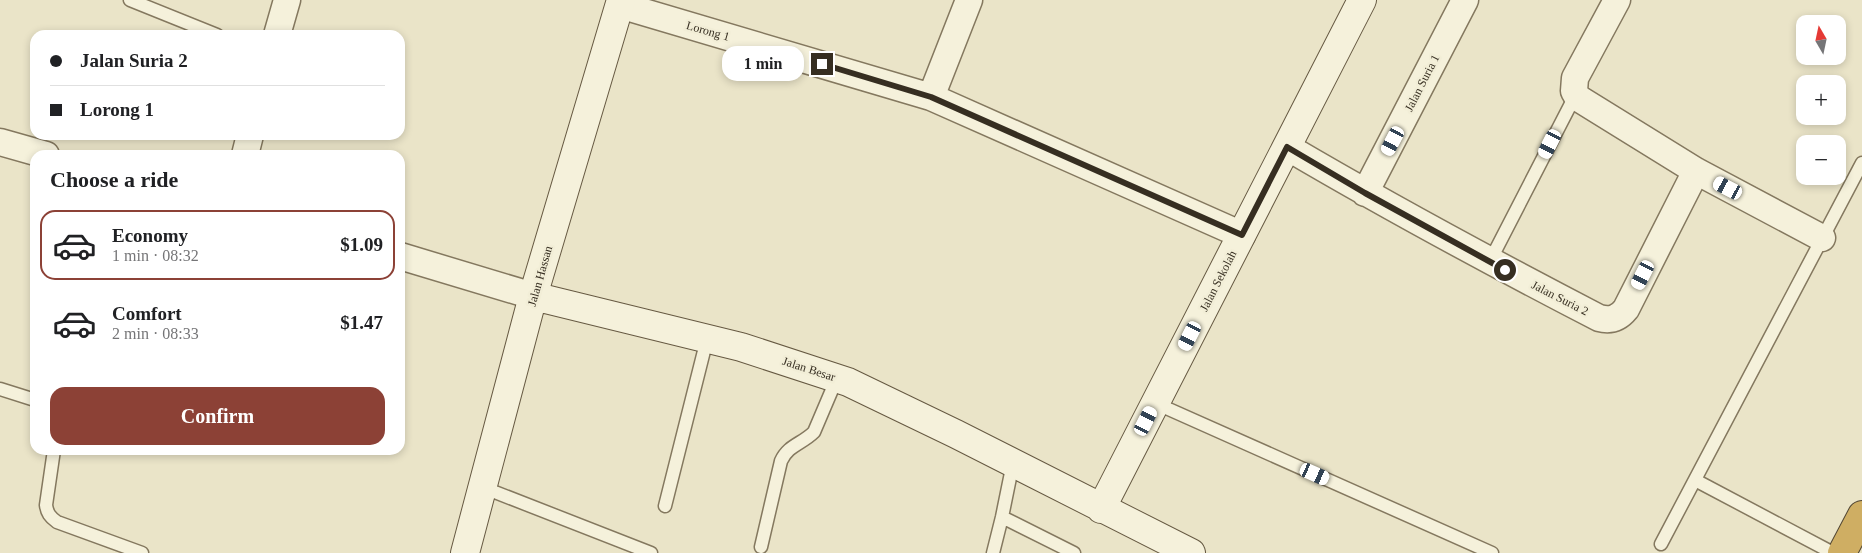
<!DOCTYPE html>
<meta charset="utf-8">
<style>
:root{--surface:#fff;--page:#f6f6f6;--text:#202124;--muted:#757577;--line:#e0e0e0;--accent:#8c4136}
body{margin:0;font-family:"Times New Roman",serif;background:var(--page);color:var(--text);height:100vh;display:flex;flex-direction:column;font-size:19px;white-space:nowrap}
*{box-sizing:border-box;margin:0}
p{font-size:16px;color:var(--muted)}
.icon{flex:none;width:28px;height:28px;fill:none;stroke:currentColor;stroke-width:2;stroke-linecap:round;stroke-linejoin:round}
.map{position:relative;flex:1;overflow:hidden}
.details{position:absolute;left:30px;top:150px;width:375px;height:305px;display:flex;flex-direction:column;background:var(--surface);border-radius:15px;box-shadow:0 2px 8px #0003}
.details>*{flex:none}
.banner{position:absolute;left:30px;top:30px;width:375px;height:110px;border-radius:15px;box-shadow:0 2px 8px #0003;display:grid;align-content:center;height:110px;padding:0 20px;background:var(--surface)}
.needle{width:32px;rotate:351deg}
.controls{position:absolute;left:1796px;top:15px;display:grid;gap:10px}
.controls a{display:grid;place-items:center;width:50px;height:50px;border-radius:10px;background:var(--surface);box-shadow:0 2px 8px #0003;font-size:25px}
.end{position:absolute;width:22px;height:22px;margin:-11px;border:6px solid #362e21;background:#fff;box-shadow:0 0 0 2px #fff}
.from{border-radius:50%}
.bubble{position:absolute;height:35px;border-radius:15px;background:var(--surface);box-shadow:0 2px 8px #0003;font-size:16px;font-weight:700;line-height:35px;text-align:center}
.car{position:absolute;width:15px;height:30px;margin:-15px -8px;border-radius:6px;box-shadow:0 0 4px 1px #0007;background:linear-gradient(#fff 24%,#345 0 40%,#fff 0 76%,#345 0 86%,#fff 0)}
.banner b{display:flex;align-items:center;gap:18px;height:48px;font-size:19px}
.banner b+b{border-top:1px solid var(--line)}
.banner i{width:12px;height:12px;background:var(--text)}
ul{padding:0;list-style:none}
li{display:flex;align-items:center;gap:15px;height:70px;margin:0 10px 8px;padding:0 10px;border:2px solid transparent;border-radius:15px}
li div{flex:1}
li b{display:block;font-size:19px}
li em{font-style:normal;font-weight:700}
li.current{border-color:var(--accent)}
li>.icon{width:45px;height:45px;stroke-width:1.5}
h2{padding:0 20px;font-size:22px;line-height:60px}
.primary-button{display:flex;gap:10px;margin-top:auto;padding:10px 20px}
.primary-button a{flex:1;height:58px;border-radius:15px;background:var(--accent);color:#fff;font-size:20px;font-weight:700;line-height:58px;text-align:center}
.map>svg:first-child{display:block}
</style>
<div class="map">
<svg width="1862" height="553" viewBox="0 0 1862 553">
<rect width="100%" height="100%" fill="#eae4c8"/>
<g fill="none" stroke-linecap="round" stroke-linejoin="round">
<!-- lane casing -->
<g stroke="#84785f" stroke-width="15">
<path id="lane" d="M130,0L217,35
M1490,261L1576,94
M0,389L35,400
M1155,403L1492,553
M54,450L46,505C47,513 50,517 57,522L142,553
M1695,480L1833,553
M482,487L651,553
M665,506L707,339
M1002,517L1074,553
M1661,544L1862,163
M761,547L781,461C788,445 802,444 814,432L837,378
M993,553L1002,517L1013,463"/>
</g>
<!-- street casing -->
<g stroke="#84785f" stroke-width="29">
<path id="street" d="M1617,0L1575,78L1574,91L1578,98L1696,171L1822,238
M620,5L931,97L1242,235
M277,35L287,0
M931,97L969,0
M0,142L46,155
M1287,147C1389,207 1493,263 1599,318C1610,321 1618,319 1626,309L1696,171
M245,155L250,135
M1365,193L1465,0
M400,256L533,296"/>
</g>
<!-- secondary casing -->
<g stroke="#665942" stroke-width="30">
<path id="secondary" d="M533,296L741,347L848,382L956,434L1191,553
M1101,509L1362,0
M465,553L533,296L621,0"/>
</g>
<!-- highway casing -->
<g stroke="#524633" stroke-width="30">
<path id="highway" d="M1842,553L1862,515"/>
</g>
<!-- lane -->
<use href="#lane" stroke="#f5f1db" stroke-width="12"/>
<!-- street -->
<use href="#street" stroke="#f5f1db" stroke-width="26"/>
<!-- secondary -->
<use href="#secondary" stroke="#f5f1db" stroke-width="28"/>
<!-- highway -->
<use href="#highway" stroke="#cfae63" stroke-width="28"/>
</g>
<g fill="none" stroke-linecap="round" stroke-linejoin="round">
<!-- route -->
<path stroke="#362e21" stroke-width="6" d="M822,64L931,97L1242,235L1287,147L1365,193L1505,270"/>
</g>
<g text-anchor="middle" stroke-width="5" stroke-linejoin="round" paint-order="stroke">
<!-- street labels -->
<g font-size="12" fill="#362e21" stroke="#f2eed7">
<text transform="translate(708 31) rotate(16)" y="4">Lorong 1</text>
<text transform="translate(1422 83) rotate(-63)" y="4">Jalan Suria 1</text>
<text transform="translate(540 276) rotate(-74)" y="4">Jalan Hassan</text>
<text transform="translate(1218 281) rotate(-63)" y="4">Jalan Sekolah</text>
<text transform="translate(1560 298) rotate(27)" y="4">Jalan Suria 2</text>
<text transform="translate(809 369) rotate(18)" y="4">Jalan Besar</text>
</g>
</g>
</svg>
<div class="controls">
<a><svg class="needle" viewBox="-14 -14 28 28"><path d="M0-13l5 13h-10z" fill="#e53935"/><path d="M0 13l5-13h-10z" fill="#757577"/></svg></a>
<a>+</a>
<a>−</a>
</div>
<i class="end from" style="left:1505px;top:270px"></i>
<i class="end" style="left:822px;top:64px"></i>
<div class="bubble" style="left:722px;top:46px;width:82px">1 min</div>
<i class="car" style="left:1393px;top:141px;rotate:208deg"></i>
<i class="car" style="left:1550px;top:144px;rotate:207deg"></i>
<i class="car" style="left:1728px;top:188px;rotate:298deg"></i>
<i class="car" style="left:1643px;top:275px;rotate:207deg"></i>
<i class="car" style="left:1190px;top:336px;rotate:207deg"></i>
<i class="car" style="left:1146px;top:421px;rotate:27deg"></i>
<i class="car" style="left:1315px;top:474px;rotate:114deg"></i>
<div class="banner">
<b><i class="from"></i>Jalan Suria 2</b>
<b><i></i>Lorong 1</b>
</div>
<section class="details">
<h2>Choose a ride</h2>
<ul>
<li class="current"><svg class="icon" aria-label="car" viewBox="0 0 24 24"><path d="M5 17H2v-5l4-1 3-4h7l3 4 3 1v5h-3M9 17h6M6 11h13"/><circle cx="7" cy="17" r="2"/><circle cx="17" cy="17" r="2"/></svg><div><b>Economy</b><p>1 min · 08:32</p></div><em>$1.09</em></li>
<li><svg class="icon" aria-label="car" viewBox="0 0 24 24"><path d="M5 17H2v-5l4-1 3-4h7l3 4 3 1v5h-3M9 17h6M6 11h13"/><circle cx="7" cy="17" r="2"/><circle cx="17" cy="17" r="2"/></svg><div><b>Comfort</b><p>2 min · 08:33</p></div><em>$1.47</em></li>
</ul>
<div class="primary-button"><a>Confirm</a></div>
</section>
</div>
